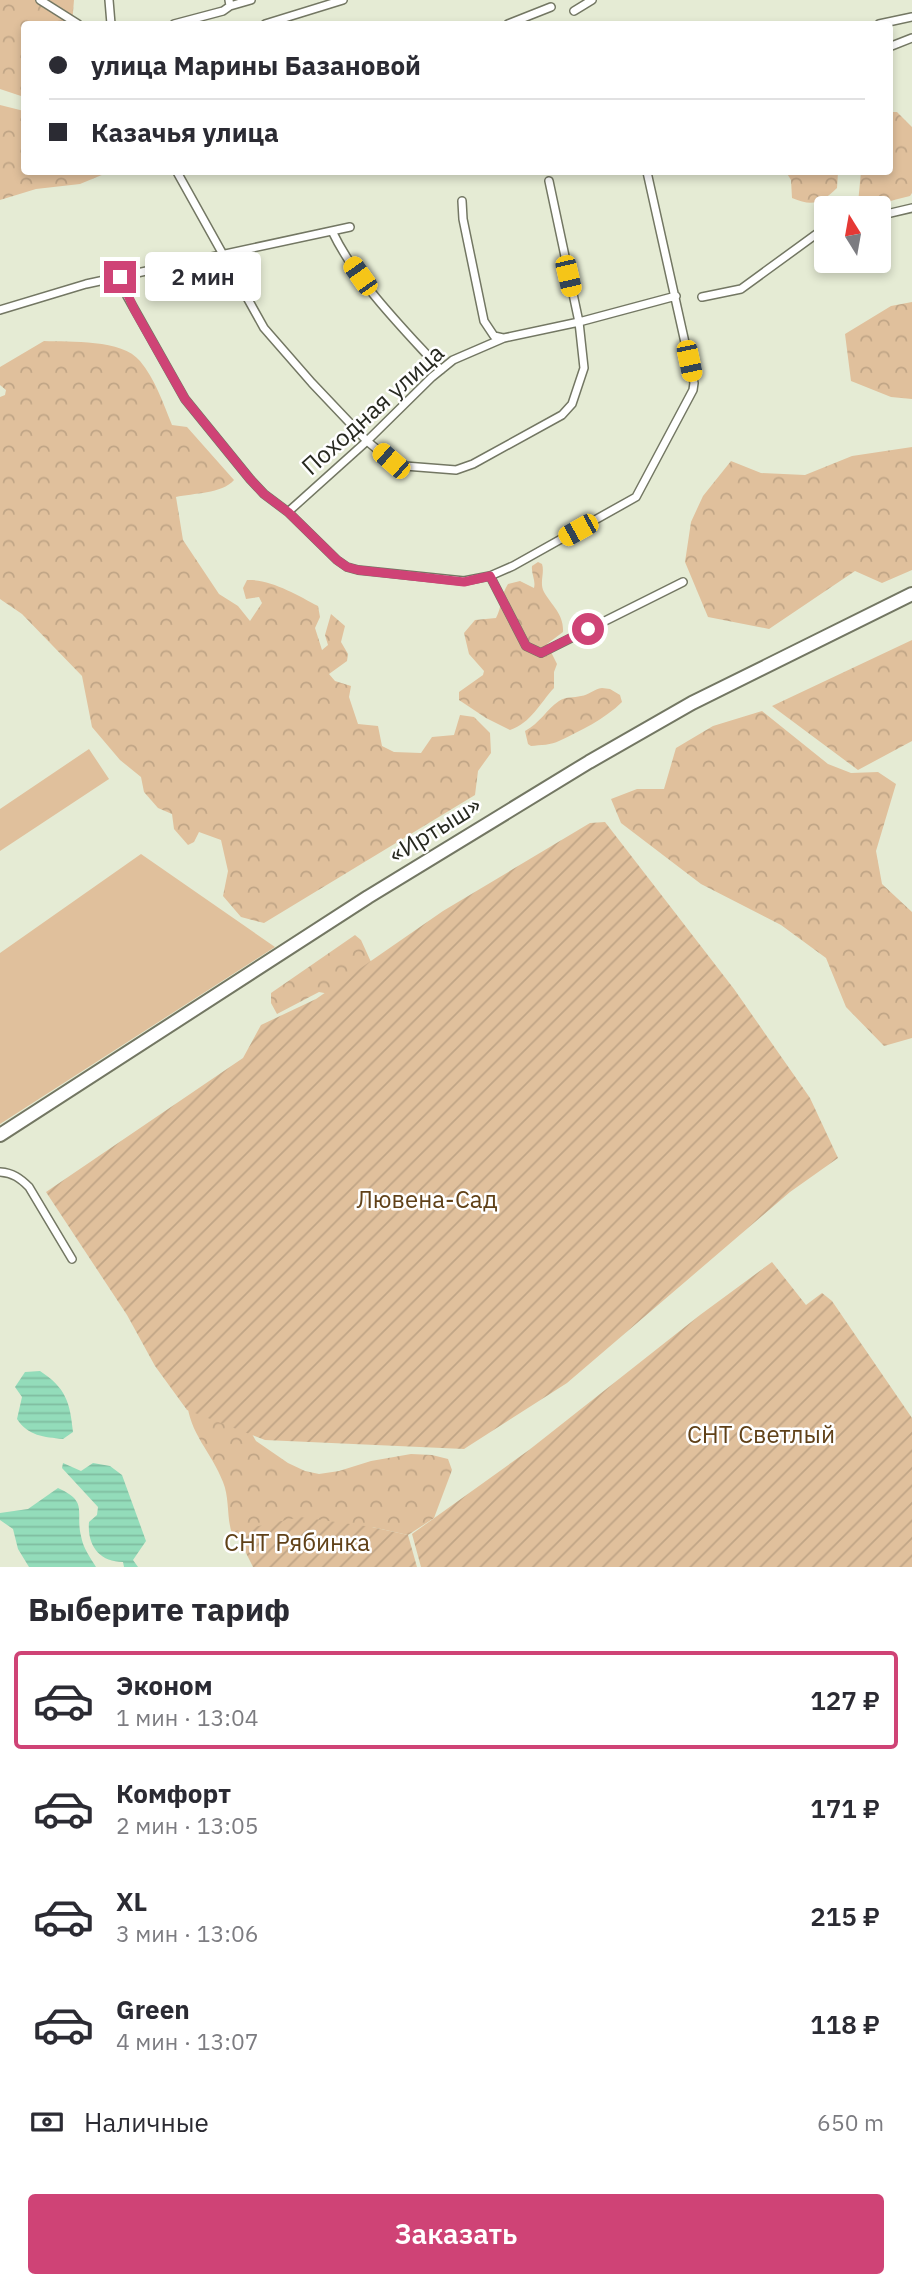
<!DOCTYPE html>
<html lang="ru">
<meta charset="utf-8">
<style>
:root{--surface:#fff;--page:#f2f2f3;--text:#2b2b33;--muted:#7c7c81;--line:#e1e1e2;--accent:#cf4376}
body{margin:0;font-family:"IBM Plex Sans",sans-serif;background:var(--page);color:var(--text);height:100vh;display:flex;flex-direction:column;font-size:26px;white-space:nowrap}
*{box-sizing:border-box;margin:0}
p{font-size:23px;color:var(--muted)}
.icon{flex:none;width:38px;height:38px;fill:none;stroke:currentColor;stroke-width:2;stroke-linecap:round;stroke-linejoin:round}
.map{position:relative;height:1567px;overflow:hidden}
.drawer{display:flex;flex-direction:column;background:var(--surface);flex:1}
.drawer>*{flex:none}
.top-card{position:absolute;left:21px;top:21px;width:872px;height:154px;border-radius:7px;box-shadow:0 4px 10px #0003;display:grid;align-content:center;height:154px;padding:0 28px;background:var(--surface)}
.needle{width:46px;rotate:349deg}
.tools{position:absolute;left:814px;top:196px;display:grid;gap:14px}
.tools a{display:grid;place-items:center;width:77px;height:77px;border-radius:7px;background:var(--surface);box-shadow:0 4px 10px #0003;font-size:35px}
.end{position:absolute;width:32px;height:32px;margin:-16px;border:9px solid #cf4376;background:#fff;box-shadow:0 0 0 4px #fff}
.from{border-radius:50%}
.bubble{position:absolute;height:49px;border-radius:7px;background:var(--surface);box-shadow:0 4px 10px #0003;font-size:23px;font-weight:600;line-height:49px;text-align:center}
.car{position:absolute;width:21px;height:42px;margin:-21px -10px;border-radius:9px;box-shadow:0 0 5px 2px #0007;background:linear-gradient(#f5c518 24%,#345 0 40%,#f5c518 0 76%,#345 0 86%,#f5c518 0)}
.top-card b{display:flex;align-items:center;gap:24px;height:66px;font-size:26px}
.top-card b+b{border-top:2px solid var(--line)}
.top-card i{width:18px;height:18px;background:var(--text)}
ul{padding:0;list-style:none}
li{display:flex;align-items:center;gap:21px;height:98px;margin:0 14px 10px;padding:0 14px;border:4px solid transparent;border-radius:7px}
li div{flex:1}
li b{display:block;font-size:26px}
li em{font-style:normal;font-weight:600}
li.selected{border-color:var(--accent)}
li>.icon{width:63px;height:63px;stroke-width:1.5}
h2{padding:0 28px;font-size:32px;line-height:84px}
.pay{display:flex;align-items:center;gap:18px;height:77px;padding:0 28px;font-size:26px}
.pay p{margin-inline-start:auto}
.cta{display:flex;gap:14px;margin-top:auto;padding:14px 28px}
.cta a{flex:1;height:80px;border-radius:7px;background:var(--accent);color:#fff;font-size:28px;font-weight:600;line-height:80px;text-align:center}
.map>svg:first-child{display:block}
</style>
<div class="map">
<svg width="912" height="1567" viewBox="0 0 912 1567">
<defs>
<pattern id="forest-crowns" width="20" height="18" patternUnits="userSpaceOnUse" patternTransform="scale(1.75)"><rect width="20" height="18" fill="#e0c09c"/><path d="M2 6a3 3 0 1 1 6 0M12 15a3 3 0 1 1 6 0" fill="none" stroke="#c0a586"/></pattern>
<pattern id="garden-furrows" width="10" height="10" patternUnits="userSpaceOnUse" patternTransform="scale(1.75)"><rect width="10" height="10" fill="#e0c09c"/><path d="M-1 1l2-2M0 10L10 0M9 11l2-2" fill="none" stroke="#c0a586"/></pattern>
<pattern id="water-rules" width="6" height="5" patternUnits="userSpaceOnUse" patternTransform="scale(1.75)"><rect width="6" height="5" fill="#93dcba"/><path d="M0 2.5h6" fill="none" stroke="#7fbda0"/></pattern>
</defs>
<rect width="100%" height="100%" fill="#e5ebd4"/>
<!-- grass -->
<path fill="#e0c09c" d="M89,749L109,779L0,851V809Z
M141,854L275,947L0,1124V953Z"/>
<!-- forest -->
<path fill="url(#forest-crowns)" d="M0,0H74L72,24H24V97L0,89Z
M0,105L24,111V172H109L80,184L36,189L0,200Z
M889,112H897L912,127V193L910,196C891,200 873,208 855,208L858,203L861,172H889Z
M786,172H838L837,188C821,203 813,207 792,198L791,180Z
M912,302V399L891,397L851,381L845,334L891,306Z
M44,341C70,342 122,339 140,361C155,379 163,403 172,425L187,427L234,480C222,494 193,493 176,497L183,540L219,594L238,606L250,621L262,603L259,597L246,599L243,588L247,580C271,579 297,595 318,606L320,617L315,628L322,650L328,645L325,635L331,614L345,626L341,642L348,654L347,661L329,674L335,681L351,686L349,697L358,724L378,726L382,746L394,752L421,753L432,737L454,735L460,715L474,717L490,733L491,753L478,771L475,795L264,923L241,917L223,896L228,871L221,840L199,832L194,842L188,845L174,829L172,814L158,808L144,792L141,777L120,760L92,727L82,676L22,614L0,599V397L5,395L6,390L0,385V367Z
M912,447V570L882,583L855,571L769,629L708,617L685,562L691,522L703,496L731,461L761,473L805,475L852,456Z
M538,562L542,564C545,573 539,583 544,592C552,606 564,614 563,632L547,644L557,664L554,672V688C540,703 531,723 510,730L486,718L459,700V692L483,675L484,671L469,654L464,633L475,620L496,618C502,607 501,594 508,584L520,581L534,588C536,580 531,574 532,566Z
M912,640V741L858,770L772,706Z
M602,688L610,689L620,695L622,702C605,719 580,731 559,741C552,745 540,745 531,746L528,744L525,731C540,723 546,710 559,701C566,696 574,698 581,696C589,695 594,689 602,688Z
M762,711L828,764L851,773L878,772L896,784L876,851L882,884L912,912V1038L884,1046L846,1007L826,958L781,925L701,884L621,823L611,799L637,789H664L676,748L713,726Z
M355,935L361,940L376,973L340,996L319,992L277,1014L271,1003V993Z
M187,1401L237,1408L256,1441L288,1463L305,1471L319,1474L339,1471L371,1461L411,1454L432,1455L448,1459L452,1470L434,1518L408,1535L372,1527L248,1536L236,1541C225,1526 231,1501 223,1482C212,1453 189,1433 187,1401Z"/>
<!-- garden -->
<path fill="url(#garden-furrows)" d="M605,822L734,989L810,1098L838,1158L790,1192L567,1383L464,1449L265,1440L187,1410L155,1366L127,1315L46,1192L243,1058L261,1025L316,999L443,911L590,823Z
M772,1262L806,1305L822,1293L832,1301L912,1418V1567H421L412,1534L529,1450L700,1315Z
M300,1517L372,1527L408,1535L417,1567H253L235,1531Z"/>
<!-- water -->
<path fill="url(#water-rules)" d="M40,1371C66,1388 70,1402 73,1432L63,1439C44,1437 28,1436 17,1419L22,1397L15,1387L25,1372Z
M63,1463L81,1471L93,1463L110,1466L122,1475L146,1541L133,1560L138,1567H124L123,1562C100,1562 87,1546 89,1522L97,1515L98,1507L62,1468Z
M58,1488C89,1502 75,1511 81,1536C83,1548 90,1557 96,1567H29L18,1549L13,1529L0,1520V1513L28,1509Z"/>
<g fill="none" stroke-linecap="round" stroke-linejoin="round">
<!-- minor casing -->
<g stroke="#737763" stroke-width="10">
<path id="minor" d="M40,0L78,24
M109,0L111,24
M229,0L230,6L251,0
M574,11L592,0
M174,24L223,11L230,6
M265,24L343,0
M508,24L551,7
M879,24L912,17
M889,47L912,38
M177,172L264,328L312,383L367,441L391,461L405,466L456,470L473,464L562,415L572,404L584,368L579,322L549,181
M462,201L463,219L484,321L494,336L503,338
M878,216L912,208
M332,231C357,283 402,327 441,370
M120,277L127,296L185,399L250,479L264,494L288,512L337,560L347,567L358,570L464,581L490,576L513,566L636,497L693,390L694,383L647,172
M702,297L741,289L826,227
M0,310L86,284L350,227
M288,512L367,441L432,377L453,360L504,338L579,322L676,296
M490,576L526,646L541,653L683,582
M0,1172C13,1173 20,1178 29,1187L72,1259"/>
</g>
<!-- trunk casing -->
<g stroke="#737763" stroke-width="16">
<path id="trunk" d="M0,1135L368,897L589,762L692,703L912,594"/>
</g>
<!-- minor -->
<use href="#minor" stroke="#fff" stroke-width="7"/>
<!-- trunk -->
<use href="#trunk" stroke="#fff" stroke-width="12"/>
</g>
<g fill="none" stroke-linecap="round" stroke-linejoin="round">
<!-- route -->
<path stroke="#cf4376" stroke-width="9" d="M120,277L134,309L185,399L250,479L264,494L288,512L337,560L347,567L358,570L464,582L490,576L526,646L541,653L588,629"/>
</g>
<g text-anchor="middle" stroke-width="5" stroke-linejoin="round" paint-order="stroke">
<!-- street labels -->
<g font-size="24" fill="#272920" stroke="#fff">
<text transform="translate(373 410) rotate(-42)" y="8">Походная улица</text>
<text transform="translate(435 830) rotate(-32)" y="8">«Иртыш»</text>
</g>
<!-- park labels -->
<g font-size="24" fill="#604118" stroke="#fff">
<text x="427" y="1208">Лювена-Сад</text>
<text x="761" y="1443">СНТ Светлый</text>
<text x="297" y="1551">СНТ Рябинка</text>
</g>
</g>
</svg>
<div class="tools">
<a><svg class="needle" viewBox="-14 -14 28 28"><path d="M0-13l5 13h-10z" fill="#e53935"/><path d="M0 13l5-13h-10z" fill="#7c7c81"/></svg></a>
</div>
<i class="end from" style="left:588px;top:629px"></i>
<i class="end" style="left:120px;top:277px"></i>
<div class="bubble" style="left:145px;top:252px;width:116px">2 мин</div>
<i class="car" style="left:360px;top:276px;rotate:325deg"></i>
<i class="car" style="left:568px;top:276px;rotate:167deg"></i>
<i class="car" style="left:689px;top:361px;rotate:168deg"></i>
<i class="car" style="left:391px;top:461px;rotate:311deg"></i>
<i class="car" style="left:578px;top:530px;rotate:241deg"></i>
<div class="top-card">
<b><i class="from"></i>улица Марины Базановой</b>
<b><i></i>Казачья улица</b>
</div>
</div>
<section class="drawer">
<h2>Выберите тариф</h2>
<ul>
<li class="selected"><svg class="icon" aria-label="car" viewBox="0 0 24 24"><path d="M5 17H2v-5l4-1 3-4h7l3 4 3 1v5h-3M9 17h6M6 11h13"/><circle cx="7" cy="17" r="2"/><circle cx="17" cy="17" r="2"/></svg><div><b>Эконом</b><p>1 мин · 13:04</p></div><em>127 ₽</em></li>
<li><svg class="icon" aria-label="car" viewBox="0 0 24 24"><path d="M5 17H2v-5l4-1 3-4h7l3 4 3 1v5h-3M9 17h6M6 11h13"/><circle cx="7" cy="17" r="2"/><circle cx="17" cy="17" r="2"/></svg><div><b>Комфорт</b><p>2 мин · 13:05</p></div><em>171 ₽</em></li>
<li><svg class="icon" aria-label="car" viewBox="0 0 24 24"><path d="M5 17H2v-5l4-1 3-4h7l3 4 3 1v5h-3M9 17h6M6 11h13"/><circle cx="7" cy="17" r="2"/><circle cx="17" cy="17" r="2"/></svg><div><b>XL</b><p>3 мин · 13:06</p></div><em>215 ₽</em></li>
<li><svg class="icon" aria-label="car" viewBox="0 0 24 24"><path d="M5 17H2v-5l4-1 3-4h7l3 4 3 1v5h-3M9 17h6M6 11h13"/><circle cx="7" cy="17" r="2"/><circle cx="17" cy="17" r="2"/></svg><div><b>Green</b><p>4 мин · 13:07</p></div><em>118 ₽</em></li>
</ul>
<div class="pay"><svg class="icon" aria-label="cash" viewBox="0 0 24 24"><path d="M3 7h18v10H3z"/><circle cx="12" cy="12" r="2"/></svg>Наличные<p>650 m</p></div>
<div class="cta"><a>Заказать</a></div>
</section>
